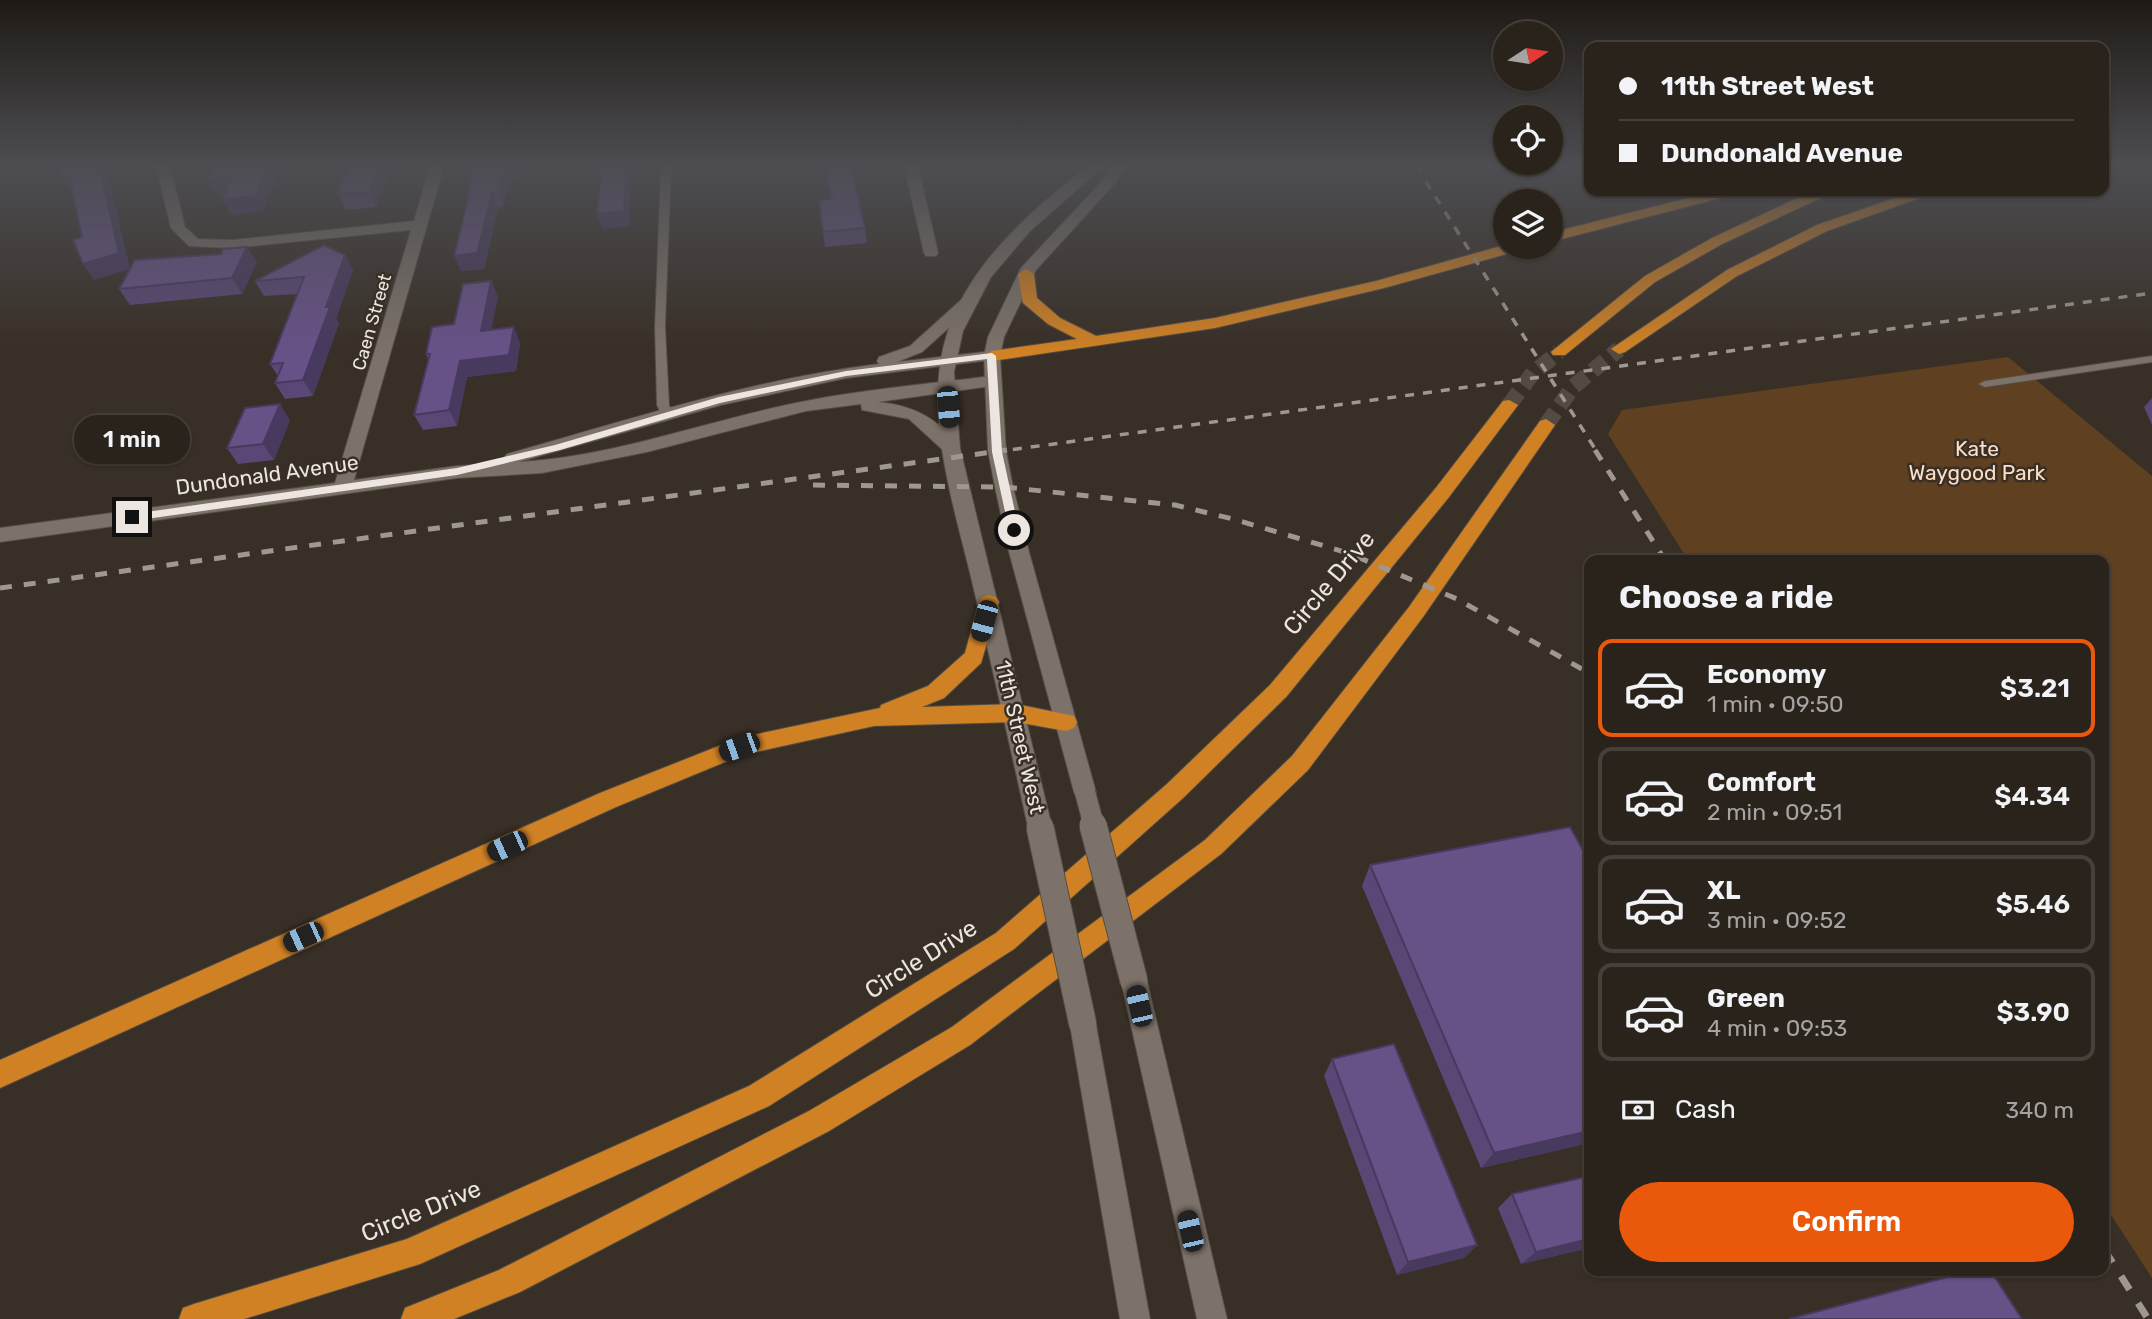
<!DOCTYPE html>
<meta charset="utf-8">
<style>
:root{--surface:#2a231c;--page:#362f29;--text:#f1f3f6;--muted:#a5a4a3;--line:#46403b;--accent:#ea580c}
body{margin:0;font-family:Rubik,sans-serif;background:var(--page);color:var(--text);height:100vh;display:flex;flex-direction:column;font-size:26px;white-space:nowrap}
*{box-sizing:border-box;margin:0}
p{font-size:23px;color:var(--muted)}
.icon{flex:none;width:38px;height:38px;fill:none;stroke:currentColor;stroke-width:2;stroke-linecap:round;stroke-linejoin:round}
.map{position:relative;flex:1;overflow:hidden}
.sheet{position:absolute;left:1584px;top:555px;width:525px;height:721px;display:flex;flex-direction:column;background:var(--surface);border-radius:14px;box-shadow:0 2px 5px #0004,0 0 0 2px var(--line)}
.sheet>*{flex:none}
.guide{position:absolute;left:1584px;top:42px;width:525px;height:154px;border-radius:14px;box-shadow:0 2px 5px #0004,0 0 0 2px var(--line);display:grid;align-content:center;height:154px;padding:0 35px;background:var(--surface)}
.needle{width:46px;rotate:78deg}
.controls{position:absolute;left:1493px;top:21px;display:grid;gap:14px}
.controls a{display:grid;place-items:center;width:70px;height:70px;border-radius:50%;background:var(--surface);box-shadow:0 2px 5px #0004,0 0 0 2px var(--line);font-size:35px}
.end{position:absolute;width:32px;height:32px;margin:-16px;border:9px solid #ece5e0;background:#111;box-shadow:0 0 0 4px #111}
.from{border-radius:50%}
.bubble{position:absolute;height:49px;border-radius:24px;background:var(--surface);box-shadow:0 2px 5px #0004,0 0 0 2px var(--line);font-size:23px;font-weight:600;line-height:49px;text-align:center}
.car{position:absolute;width:21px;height:42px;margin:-21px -10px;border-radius:9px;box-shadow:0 0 5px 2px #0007;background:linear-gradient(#222 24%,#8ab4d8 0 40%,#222 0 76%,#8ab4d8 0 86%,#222 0)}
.guide b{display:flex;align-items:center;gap:24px;height:66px;font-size:26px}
.guide b+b{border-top:2px solid var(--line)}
.guide i{width:18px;height:18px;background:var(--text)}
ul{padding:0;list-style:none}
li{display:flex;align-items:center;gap:21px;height:98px;margin:0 14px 10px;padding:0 21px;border:4px solid var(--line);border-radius:14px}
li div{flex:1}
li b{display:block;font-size:26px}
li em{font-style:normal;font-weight:600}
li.selected{border-color:var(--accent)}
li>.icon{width:63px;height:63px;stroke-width:1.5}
h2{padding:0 35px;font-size:32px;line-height:84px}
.pay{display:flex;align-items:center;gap:18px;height:77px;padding:0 35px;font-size:26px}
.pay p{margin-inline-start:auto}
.cta{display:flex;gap:14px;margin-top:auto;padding:14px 35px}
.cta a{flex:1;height:80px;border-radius:42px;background:var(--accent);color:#fff;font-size:28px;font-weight:600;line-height:80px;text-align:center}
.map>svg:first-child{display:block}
</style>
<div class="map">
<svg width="2152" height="1319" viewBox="0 0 2152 1319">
<rect width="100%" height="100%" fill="#382f26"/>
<!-- green -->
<path fill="#5f4020" d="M2008,357L2152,476V1278L2104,1204V560H1688L1608,434L1622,410Z"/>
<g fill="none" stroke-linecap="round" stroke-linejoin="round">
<!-- highway-tunnel -->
<path stroke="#534a42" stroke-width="16" stroke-dasharray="16 8" stroke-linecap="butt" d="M1509,405L1533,373L1559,352
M1546,425L1573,387L1619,349"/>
<!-- lane casing -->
<g stroke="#544d45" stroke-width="2">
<path id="lane" d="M661,166H671L665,327L669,405L673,415L667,419L663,418L657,405L655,327Z
M2152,356V362L1985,387L1979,384L1985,381Z"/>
</g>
<!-- street casing -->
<g stroke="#544d45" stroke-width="2">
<path id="street" d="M156,166H170L185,227L198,239L232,240L414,221L430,166H444L354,480L457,466L509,463L504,458L507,454C629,420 752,379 879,364L877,361L879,357L910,346L961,300H973L975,303L973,306L922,352L897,362L992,351L998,353L1000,356L998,359L846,378L721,405L518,462C616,457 710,419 806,401C866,389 930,384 991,376L999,381L991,386L878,402C913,405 940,419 960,448L951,454L945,452L909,419L862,410L861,404L806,411L647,452L542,473L457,478L0,542V528L335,483L411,230L232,248L189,246L171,228Z
M904,166H918L938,253L936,256H926L924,253Z"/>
</g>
<!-- secondary casing -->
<g stroke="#544d45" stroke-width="2">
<path id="secondary" d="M1088,166H1104L1030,231L991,277L963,331L954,372L960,448L1052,827L1048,834L1040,837L1032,834L1028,827C1011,749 993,672 975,594C957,514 921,415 947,334C969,263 1032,210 1088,166Z
M1112,166H1126L1116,182L1036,270L1004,337L1000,356L1006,451L1013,487L1029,552L1096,792L1093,799L1085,802L1077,799L1074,792L1009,552L995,487L988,451L984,356L988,337L1021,268L1106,177Z
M1134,969L1143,972L1147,981L1227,1319H1197L1121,981L1125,972Z
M1083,1012L1092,1016L1096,1025L1150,1319H1120L1070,1025L1074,1016Z"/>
</g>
<!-- highway casing -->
<g stroke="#544d45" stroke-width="2">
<path id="highway" d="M1716,191H1738L1736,194L1550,242V233Z
M1820,191H1842L1814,201L1722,244L1655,282L1565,355H1553L1551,352L1645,276L1712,238L1804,195Z
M1915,191H1939L1827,231L1737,276L1625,352L1619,354L1611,349L1727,270L1817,225Z
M1505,245L1523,247L1521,250L1384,288L1215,328L992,361L984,356L992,351L1077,339L1048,324L1023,303L1018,274L1026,269L1034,274L1037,298L1060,318L1096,336L1215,318L1376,281Z
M1509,400L1518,405L1449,497L1286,697L1183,798L1014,949L769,1106L420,1264L244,1319H179L183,1308L194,1304L407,1239L749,1086L996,933L1167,784L1270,685L1435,489L1503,401Z
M1546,419L1555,425L1423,617L1308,770L1221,854L970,1045L829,1131L520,1292L454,1319H401L405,1308L499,1270L809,1111L952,1027L1205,840L1292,756L1409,607L1540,421Z
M989,595L996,597L999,602L981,663L944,698L922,707L1016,704L1074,716L1077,722L1074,728L1066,731L1016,722L874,726L742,755L616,807L0,1088V1060L600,793L739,738L880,708L881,705L928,686L965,653L979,602L982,597Z"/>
</g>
<!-- lane -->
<use href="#lane" fill="#7d7269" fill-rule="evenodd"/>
<!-- street -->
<use href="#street" fill="#7d7269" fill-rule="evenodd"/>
<!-- secondary -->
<use href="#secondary" fill="#7d7269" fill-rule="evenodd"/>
<!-- highway -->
<use href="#highway" fill="#d08124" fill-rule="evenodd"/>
<!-- rail-far2 -->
<path stroke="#9f9791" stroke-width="3.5" stroke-dasharray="9 9" stroke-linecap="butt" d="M1416,166L1597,452
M995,452L2152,293"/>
<!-- rail-far1 -->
<path stroke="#9f9791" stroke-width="5" stroke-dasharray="12 12" stroke-linecap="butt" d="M1595,450L1665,560
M813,485L1004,487L1175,505L1233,519L1348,553L1457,599L1589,673
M0,588L1007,450"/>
<!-- rail -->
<path stroke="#9f9791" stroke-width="7" stroke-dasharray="16 16" stroke-linecap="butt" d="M2104,1249L2148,1319"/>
<!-- secondary-bridge-far1 casing -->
<g stroke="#544d45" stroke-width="22" stroke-linecap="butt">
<path id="secondary-bridge-far1" d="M1085,792L1094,826"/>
</g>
<!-- secondary-bridge casing -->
<g stroke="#544d45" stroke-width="29" stroke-linecap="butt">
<path id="secondary-bridge" d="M1093,825L1134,981
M1040,827L1083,1025"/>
</g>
<!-- secondary-bridge-far1 -->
<use href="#secondary-bridge-far1" stroke="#7d7269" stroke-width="20"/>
<!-- secondary-bridge -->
<use href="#secondary-bridge" stroke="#7d7269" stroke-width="27"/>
</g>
<!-- wall -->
<path fill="#594775" d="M393,166L376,207L346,210L338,194Z
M824,166H851L865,228L867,243L825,247L823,232L831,199Z
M523,172L520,180L509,182L503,207L498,208L484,269L461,271L468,198L467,195Z
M257,262L242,294L130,305L119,289Z
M353,270L336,319L339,323L313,396L285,399L275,383L278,376L270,364L297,294L264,296L255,281Z
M498,296L491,330L520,343L516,371L467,377L457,426L423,430L414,415L428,359L426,354L454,324Z
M2152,398V425L2144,407Z
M290,420L274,460L238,464L227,448Z
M1589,861V1143L1481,1168L1362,886L1370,865Z
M1332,1059L1477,1245L1464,1258L1397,1275L1324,1076Z
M1512,1194L1589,1248L1521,1264L1498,1208Z"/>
<!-- shaded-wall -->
<path fill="#48395f" d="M99,166H106L130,269L94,280L83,264Z
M210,166H217L232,177L241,192L217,195L208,180L218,179Z
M269,166H272L278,178L263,211L231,215L222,199Z
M380,166H393L376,207L369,192Z
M524,166L523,172L520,180L509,182L503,207L497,192L503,167Z
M627,166H629L632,177L629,226L602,229L597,214Z
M69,174L79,189L71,191L60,176Z
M492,193L498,208L484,269L461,271L454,256Z
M247,247L257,262L242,294L232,278Z
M345,255L353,270L336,319L339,323L313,396L303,380Z
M491,281L498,296L488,347L481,331Z
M514,327L520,343L516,371L467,377L457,426L449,410L460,361Z
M280,404L290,420L274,460L263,444Z
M1589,1131V1143L1481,1168L1494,1153Z
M1589,1239V1248L1521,1264L1536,1252Z
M1477,1245L1464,1258L1397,1275L1408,1262Z"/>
<!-- building -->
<path fill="#675288" stroke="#48395f" stroke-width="2" d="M59,166H99L119,253L83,264L73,240L82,237L69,174L60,176Z
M215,166H269L255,196L222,199L232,177L208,180Z
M349,166H380L369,192L338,194Z
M475,166H507L503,167L497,192L492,193L477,253L454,256L469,195H467Z
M602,166H627L624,211L597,214Z
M825,166H851L865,228L823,232L819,200L832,199Z
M324,245L345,255L326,307H330L303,380L275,383L283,363L270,364L304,277L255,281Z
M247,247L232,278L119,289L135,260L221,254L223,249Z
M491,281L481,331L514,327L509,355L460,361L449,410L414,415L430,354H426L432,327L454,324L463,284Z
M280,404L263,444L227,448L245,408Z
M1570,827L1589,861V1131L1494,1153L1370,865Z
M1394,1044L1477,1245L1408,1262L1332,1059Z
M1589,1176V1239L1536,1252L1512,1194Z
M1974,1270H1990L2022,1319H1789Z"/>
<!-- sky -->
<linearGradient id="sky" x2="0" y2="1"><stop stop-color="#1f1a15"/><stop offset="0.47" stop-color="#4d4d52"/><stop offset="1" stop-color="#4d4d52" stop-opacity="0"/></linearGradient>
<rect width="2152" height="351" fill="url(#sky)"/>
<!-- route -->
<path fill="#ece5e0" d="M992,353L996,356L1002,452L1019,530L1014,534L1009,530L992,452L987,359L846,376L720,403L560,450L457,475L132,521L127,517L132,514L457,468L555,445L719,397L846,371Z"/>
<g text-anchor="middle" stroke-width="5" stroke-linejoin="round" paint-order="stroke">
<!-- far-street labels -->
<g font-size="18" fill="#ece5e0" stroke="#382f26">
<text transform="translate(372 322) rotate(-74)" y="6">Caen Street</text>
</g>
<!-- park labels -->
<g font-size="21" fill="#fbdec4" stroke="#382f26">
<text x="1977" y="456">Kate<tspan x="1977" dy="24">Waygood Park</tspan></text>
</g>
<!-- street labels -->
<g font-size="21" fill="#ece5e0" stroke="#382f26">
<text transform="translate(267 475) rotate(-8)" y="7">Dundonald Avenue</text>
<text transform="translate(1020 737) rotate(77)" y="7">11th Street West</text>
</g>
<!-- near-street labels -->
<g font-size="24" fill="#ece5e0" stroke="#382f26">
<text transform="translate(1329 583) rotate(-50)" y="8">Circle Drive</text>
<text transform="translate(921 959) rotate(-32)" y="8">Circle Drive</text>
<text transform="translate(421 1211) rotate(-22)" y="8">Circle Drive</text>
</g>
</g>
</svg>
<div class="controls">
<a><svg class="needle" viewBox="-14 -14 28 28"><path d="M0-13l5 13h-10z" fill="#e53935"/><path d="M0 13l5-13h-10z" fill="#a5a4a3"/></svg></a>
<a><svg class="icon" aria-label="locate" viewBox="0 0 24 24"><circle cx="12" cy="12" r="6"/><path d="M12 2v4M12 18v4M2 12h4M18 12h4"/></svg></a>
<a><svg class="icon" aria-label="layers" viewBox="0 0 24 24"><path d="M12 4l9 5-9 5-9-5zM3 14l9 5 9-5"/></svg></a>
</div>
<i class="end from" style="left:1014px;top:530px"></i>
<i class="end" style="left:132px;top:517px"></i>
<div class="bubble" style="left:74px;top:415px;width:116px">1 min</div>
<i class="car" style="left:948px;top:407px;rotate:175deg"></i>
<i class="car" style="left:984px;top:621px;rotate:195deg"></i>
<i class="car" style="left:739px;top:747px;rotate:250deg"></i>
<i class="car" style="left:507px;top:846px;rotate:246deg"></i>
<i class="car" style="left:303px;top:937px;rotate:246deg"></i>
<i class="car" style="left:1139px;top:1006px;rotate:347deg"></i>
<i class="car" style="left:1190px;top:1231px;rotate:347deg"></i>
<div class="guide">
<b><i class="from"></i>11th Street West</b>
<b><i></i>Dundonald Avenue</b>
</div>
<section class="sheet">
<h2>Choose a ride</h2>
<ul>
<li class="selected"><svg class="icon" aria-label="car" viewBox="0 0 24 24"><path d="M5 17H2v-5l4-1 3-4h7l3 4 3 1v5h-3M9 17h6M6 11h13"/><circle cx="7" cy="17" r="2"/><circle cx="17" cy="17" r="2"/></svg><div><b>Economy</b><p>1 min · 09:50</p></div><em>$3.21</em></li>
<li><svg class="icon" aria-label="car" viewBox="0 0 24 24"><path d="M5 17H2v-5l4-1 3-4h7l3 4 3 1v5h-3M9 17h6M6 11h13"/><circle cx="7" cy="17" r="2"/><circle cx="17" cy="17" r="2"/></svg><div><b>Comfort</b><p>2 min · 09:51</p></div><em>$4.34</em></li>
<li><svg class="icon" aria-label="car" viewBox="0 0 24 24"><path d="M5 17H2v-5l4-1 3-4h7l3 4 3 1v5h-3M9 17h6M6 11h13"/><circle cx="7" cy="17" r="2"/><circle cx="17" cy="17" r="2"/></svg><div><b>XL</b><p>3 min · 09:52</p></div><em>$5.46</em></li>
<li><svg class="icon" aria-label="car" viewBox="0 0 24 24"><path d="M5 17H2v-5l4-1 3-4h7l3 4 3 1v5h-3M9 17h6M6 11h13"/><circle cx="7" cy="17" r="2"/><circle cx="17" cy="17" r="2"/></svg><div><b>Green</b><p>4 min · 09:53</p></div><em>$3.90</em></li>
</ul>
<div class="pay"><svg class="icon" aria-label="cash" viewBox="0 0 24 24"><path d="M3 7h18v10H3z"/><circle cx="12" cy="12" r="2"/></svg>Cash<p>340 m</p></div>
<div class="cta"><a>Confirm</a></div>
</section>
</div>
